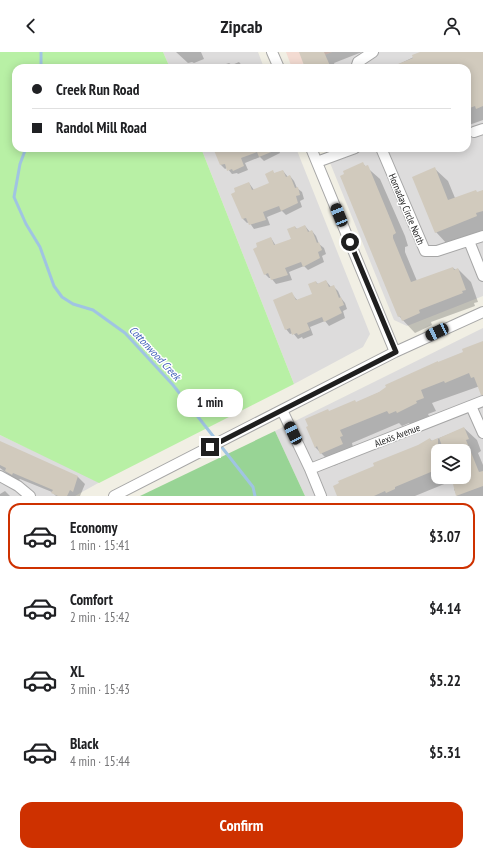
<!DOCTYPE html>
<meta charset="utf-8">
<style>
:root{--surface:#fff;--page:#f2f2f2;--text:#202124;--muted:#757577;--line:#e0e0e0;--accent:#ce3100}
body{margin:0;font-family:"PT Sans Narrow",sans-serif;background:var(--page);color:var(--text);height:100vh;display:flex;flex-direction:column;font-size:15px;white-space:nowrap}
*{box-sizing:border-box;margin:0}
p{font-size:13px;color:var(--muted)}
.icon{flex:none;width:22px;height:22px;fill:none;stroke:currentColor;stroke-width:2;stroke-linecap:round;stroke-linejoin:round}
.map{position:relative;height:444px;overflow:hidden}
.drawer{display:flex;flex-direction:column;background:var(--surface);flex:1}
.drawer>*{flex:none}
.hud{position:absolute;left:12px;top:12px;width:459px;height:88px;border-radius:12px;box-shadow:0 2px 10px #0003;display:grid;align-content:center;height:88px;padding:0 20px;background:var(--surface)}
.tools{position:absolute;left:431px;top:392px;display:grid;gap:8px}
.tools a{display:grid;place-items:center;width:40px;height:40px;border-radius:8px;background:var(--surface);box-shadow:0 2px 10px #0003;font-size:20px}
.end{position:absolute;width:18px;height:18px;margin:-9px;border:5px solid #1f1f1f;background:#fff;box-shadow:0 0 0 2px #fff}
.from{border-radius:50%}
.bubble{position:absolute;height:28px;border-radius:12px;background:var(--surface);box-shadow:0 2px 10px #0003;font-size:13px;font-weight:700;line-height:28px;text-align:center}
.car{position:absolute;width:12px;height:24px;margin:-12px -6px;border-radius:5px;box-shadow:0 0 3px 1px #0007;background:linear-gradient(#222 24%,#8ab4d8 0 40%,#222 0 76%,#8ab4d8 0 86%,#222 0)}
.hud b{display:flex;align-items:center;gap:14px;height:38px;font-size:15px}
.hud b+b{border-top:1px solid var(--line)}
.hud i{width:10px;height:10px;background:var(--text)}
ul{padding:7px 0 0;list-style:none}
li{display:flex;align-items:center;gap:12px;height:66px;margin:0 8px 6px;padding:0 12px;border:2px solid transparent;border-radius:12px}
li div{flex:1}
li b{display:block;font-size:15px}
li em{font-style:normal;font-weight:700}
li.on{border-color:var(--accent)}
li>.icon{width:36px;height:36px;stroke-width:1.5}
.primary-button{display:flex;gap:8px;margin-top:auto;padding:8px 20px}
.primary-button a{flex:1;height:46px;border-radius:12px;background:var(--accent);color:#fff;font-size:16px;font-weight:700;line-height:46px;text-align:center}
header{display:flex;justify-content:space-between;align-items:center;height:52px;padding:0 20px;background:var(--surface);font-size:18px;font-weight:700}
.map>svg:first-child{display:block}
</style>
<header><svg class="icon" aria-label="back" viewBox="0 0 24 24"><path d="M15 5l-7 7 7 7"/></svg>Zipcab<svg class="icon" aria-label="person" viewBox="0 0 24 24"><circle cx="12" cy="8" r="4"/><path d="M4 21q1-7 8-7t8 7"/></svg></header>
<div class="map">
<svg width="483" height="444" viewBox="0 0 483 444">
<rect width="100%" height="100%" fill="#f1efe4"/>
<!-- residential -->
<path fill="#dddcdc" fill-rule="evenodd" d="M163,0H258L264,16H170Z
M332,0H483V244L407,274L394,268L324,96H467V16H292Z
M201,96H296L370,282L363,295L294,332Z
M483,276V444H305L275,379ZM438,399H464V425H438Z
M0,383L100,430L75,444H0Z"/>
<!-- commercial -->
<path fill="#f3dbd2" d="M286,0H332L292,16Z"/>
<!-- grass -->
<path fill="#b8f0a5" d="M0,0H163L170,16H16V96H201L294,332L99,431L0,383Z"/>
<!-- forest -->
<path fill="#98d495" d="M275,379L305,444H140Z"/>
<!-- shadow -->
<path fill="#0003" fill-rule="evenodd" d="M176,0H201L204,7L194,11L192,10L188,11Z
M300,0H362L334,11L336,16H306Z
M424,0H483V68L469,73L471,78L467,79V16H382L393,12L395,14Z
M239,10L244,16H224L223,13L229,11L232,13Z
M214,96H278L280,101L264,109L260,105L245,111L248,118L238,122L237,121L232,122L227,116L225,117L221,113Z
M407,96H416L410,98Z
M363,112L380,127L405,184L408,194L405,195V200L417,229L453,216L456,218L458,217L471,230L478,250L474,251L475,254L431,270L432,273L415,281L399,264Z
M435,117L448,129L455,146L483,139V179L448,193L436,180Z
M283,119L288,125L290,124L294,129L297,136L302,140L304,147L300,149L302,155L286,163L282,159L267,165L270,173L254,177L249,170L247,171L243,167L249,131L254,138L270,132L273,120L275,122Z
M305,174L310,180L312,179L316,184L319,192L324,196L326,202L322,204L324,210L308,218L304,214L289,220L292,228L276,232L271,226H269L265,222L271,186L276,194L292,187L295,175L297,177Z
M326,229L331,235L333,234L338,239L341,246L345,251L347,257L343,259L345,266L329,274L325,269L310,275L313,283L303,287L302,285L298,287L293,281L290,282L286,277L292,242L298,249L314,242L316,230L318,232Z
M483,290V337L480,334L432,351L436,359L428,362L429,364L410,373L409,371L402,374L399,371L352,391L355,404L334,414L315,395L330,360L356,351L465,301Z
M464,376L477,388L481,399L478,401L483,413V444H457L454,437L456,436L454,428L415,444H338L430,387L432,389ZM438,399H464V425H438Z
M0,390L78,425L85,432L80,444H56L52,440L20,427L18,429L13,426L0,416Z
M5,439L10,444H0V442Z"/>
<g fill="none" stroke-linecap="round" stroke-linejoin="round">
<!-- stream -->
<path stroke="#a0c4e2" stroke-width="3" d="M41,0V16
M26,96L20,112L14,145L26,172L40,195L54,234L62,245L73,252L93,258L125,281L173,333L253,435L255,444"/>
</g>
<!-- building -->
<path fill="#d1cabd" d="M299,0H324L331,16H305Z
M420,0H483V54L476,57L475,54L467,57V16H388L413,6L412,3Z
M213,96H281L259,105L257,100L241,106L244,114L233,119L232,117L227,119L225,112L220,113Z
M363,110L365,114L368,113L392,171L396,181L393,183V186L411,230L453,215L454,218L458,216L466,238L462,239L463,241L419,258L420,261L402,269L400,264L398,265L340,124L344,122L343,119Z
M435,115L448,148L476,138L477,140L483,138V159L476,161L477,164L435,181L412,125Z
M273,118L274,121L283,118L286,125L290,123L295,136L298,135L300,143L296,144L298,151L281,159L279,154L263,160L266,168L249,173L246,166L242,167L231,142L235,140L234,136L249,130L252,138L269,131L265,122Z
M305,173L308,180L312,178L317,191L319,190L322,198L318,200L320,206L303,215L301,210L285,216L288,223L271,228L268,221L264,223L257,206L253,197L257,195L256,191L271,185L274,193L291,187L287,177L295,174L296,177Z
M326,228L329,235L334,233L339,246L341,245L344,253L339,255L342,261L324,270L322,265L307,271L310,278L298,283L297,281L292,283L290,276L285,278L273,248L292,240L296,248L312,242L308,232L316,229L317,232Z
M483,289V343H481L474,325L471,326L469,321L445,331L444,329L421,338L424,346L416,349L417,351L397,361L396,359L389,362L387,359L340,378L343,384L340,385L343,392L320,402L317,394L315,396L306,375L308,374L305,367L328,357L329,359L355,348L356,350L379,340L386,335L385,333L438,309V310L463,300L462,297Z
M464,375L469,387L466,388L479,420L483,419V434L456,444L453,432L458,430L456,425H464V399H444L439,386Z
M430,386L431,389L438,386V417L395,435V437L386,441L385,439L374,444H337L333,434L339,431L338,429L374,414L373,411L418,393Z
M0,389L78,424L73,440L70,438L67,444H58L51,441L53,438L13,421L12,423L5,419L6,416L0,413Z"/>
<g fill="none" stroke-linecap="round" stroke-linejoin="round">
<!-- minor casing -->
<g stroke="#a6a6a6" stroke-width="12">
<path id="minor" d="M272,0L279,16
M356,16L358,10L373,0
M474,80L483,77
M311,96L395,300
M381,96L425,199H437L483,184
M317,110L355,96
M469,189L483,224
M471,354L483,381
M282,358L310,417L321,444
M310,417L483,349
M0,424L18,434L30,444
M114,444L395,300L483,260"/>
</g>
<!-- minor -->
<use href="#minor" stroke="#fff" stroke-width="10"/>
</g>
<g fill="none" stroke-linecap="round" stroke-linejoin="round">
<!-- route -->
<path stroke="#1f1f1f" stroke-width="5" d="M210,395L396,300L350,190"/>
</g>
<g text-anchor="middle" stroke-width="3" stroke-linejoin="round" paint-order="stroke">
<!-- street labels -->
<g font-size="10" fill="#1f1f1f" stroke="#fff">
<text transform="translate(407 157) rotate(67)" y="4">Hornaday Circle North</text>
<text transform="translate(397 383) rotate(-21)" y="4">Alexis Avenue</text>
</g>
<!-- water labels -->
<g font-size="11" font-style="italic" fill="#4160b8" stroke="#fff">
<text transform="translate(155 301) rotate(47)" y="4">Cottonwood Creek</text>
</g>
</g>
</svg>
<div class="tools">
<a><svg class="icon" aria-label="layers" viewBox="0 0 24 24"><path d="M12 4l9 5-9 5-9-5zM3 14l9 5 9-5"/></svg></a>
</div>
<i class="end from" style="left:350px;top:190px"></i>
<i class="end" style="left:210px;top:395px"></i>
<div class="bubble" style="left:177px;top:337px;width:66px">1 min</div>
<i class="car" style="left:339px;top:163px;rotate:338deg"></i>
<i class="car" style="left:437px;top:280px;rotate:245deg"></i>
<i class="car" style="left:293px;top:381px;rotate:334deg"></i>
<div class="hud">
<b><i class="from"></i>Creek Run Road</b>
<b><i></i>Randol Mill Road</b>
</div>
</div>
<section class="drawer">
<ul>
<li class="on"><svg class="icon" aria-label="car" viewBox="0 0 24 24"><path d="M5 17H2v-5l4-1 3-4h7l3 4 3 1v5h-3M9 17h6M6 11h13"/><circle cx="7" cy="17" r="2"/><circle cx="17" cy="17" r="2"/></svg><div><b>Economy</b><p>1 min · 15:41</p></div><em>$3.07</em></li>
<li><svg class="icon" aria-label="car" viewBox="0 0 24 24"><path d="M5 17H2v-5l4-1 3-4h7l3 4 3 1v5h-3M9 17h6M6 11h13"/><circle cx="7" cy="17" r="2"/><circle cx="17" cy="17" r="2"/></svg><div><b>Comfort</b><p>2 min · 15:42</p></div><em>$4.14</em></li>
<li><svg class="icon" aria-label="car" viewBox="0 0 24 24"><path d="M5 17H2v-5l4-1 3-4h7l3 4 3 1v5h-3M9 17h6M6 11h13"/><circle cx="7" cy="17" r="2"/><circle cx="17" cy="17" r="2"/></svg><div><b>XL</b><p>3 min · 15:43</p></div><em>$5.22</em></li>
<li><svg class="icon" aria-label="car" viewBox="0 0 24 24"><path d="M5 17H2v-5l4-1 3-4h7l3 4 3 1v5h-3M9 17h6M6 11h13"/><circle cx="7" cy="17" r="2"/><circle cx="17" cy="17" r="2"/></svg><div><b>Black</b><p>4 min · 15:44</p></div><em>$5.31</em></li>
</ul>
<div class="primary-button"><a>Confirm</a></div>
</section>
